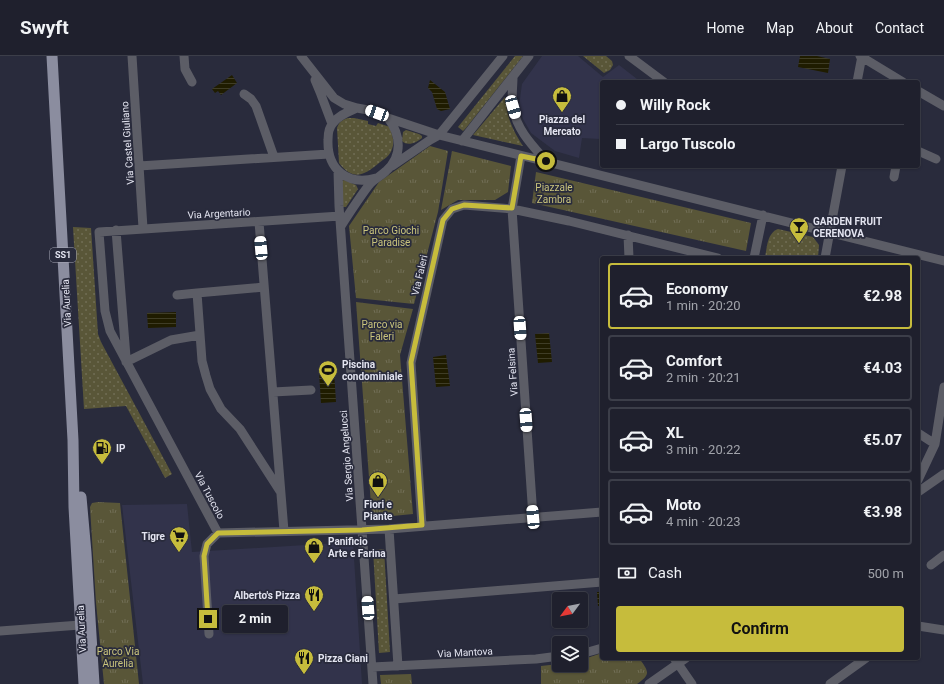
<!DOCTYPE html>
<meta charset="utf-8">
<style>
:root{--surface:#1f202d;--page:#272835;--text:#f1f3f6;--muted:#a1a3aa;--line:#3c3e49;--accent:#c6bc3c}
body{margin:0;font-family:Roboto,sans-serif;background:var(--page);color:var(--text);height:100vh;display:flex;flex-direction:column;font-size:15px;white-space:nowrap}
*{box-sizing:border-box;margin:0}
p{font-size:13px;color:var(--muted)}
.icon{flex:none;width:22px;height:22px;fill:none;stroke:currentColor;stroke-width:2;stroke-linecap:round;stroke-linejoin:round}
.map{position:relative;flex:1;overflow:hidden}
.details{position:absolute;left:600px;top:200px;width:320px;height:404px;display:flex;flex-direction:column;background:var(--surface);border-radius:4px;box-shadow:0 1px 3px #0004,0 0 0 1px var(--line)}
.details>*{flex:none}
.top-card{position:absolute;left:600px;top:24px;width:320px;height:88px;border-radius:4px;box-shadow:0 1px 3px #0004,0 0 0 1px var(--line);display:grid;align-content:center;height:88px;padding:0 16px;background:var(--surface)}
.needle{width:26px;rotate:238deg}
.buttons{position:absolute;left:552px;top:536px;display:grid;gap:8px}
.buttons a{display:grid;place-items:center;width:36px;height:36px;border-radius:4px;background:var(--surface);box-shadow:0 1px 3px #0004,0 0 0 1px var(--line);font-size:20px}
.end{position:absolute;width:18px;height:18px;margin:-9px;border:5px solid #c6bc3c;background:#111;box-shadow:0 0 0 2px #111}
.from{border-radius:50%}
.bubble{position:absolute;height:28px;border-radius:4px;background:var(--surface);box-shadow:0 1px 3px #0004,0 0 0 1px var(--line);font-size:13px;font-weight:700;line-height:28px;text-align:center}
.car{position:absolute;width:12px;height:24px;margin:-12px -6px;border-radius:5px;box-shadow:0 0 3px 1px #0007;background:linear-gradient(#fff 24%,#345 0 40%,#fff 0 76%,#345 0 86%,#fff 0)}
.top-card b{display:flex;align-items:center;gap:14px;height:38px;font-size:15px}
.top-card b+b{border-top:1px solid var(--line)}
.top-card i{width:10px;height:10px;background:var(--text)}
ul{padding:7px 0 0;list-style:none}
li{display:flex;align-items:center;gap:12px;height:66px;margin:0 8px 6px;padding:0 8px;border:2px solid var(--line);border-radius:4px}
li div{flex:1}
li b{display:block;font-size:15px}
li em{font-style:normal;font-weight:700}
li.selected{border-color:var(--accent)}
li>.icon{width:36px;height:36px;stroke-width:1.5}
.pay{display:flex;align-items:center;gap:10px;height:44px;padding:0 16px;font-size:15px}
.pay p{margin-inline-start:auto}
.button{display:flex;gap:8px;margin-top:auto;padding:8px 16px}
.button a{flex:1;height:46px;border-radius:4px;background:var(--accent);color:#111;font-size:16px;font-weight:700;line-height:46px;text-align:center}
header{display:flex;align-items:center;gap:24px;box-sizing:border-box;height:56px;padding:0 20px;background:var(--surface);border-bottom:1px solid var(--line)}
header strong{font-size:19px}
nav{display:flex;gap:22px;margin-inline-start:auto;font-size:14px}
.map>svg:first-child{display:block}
</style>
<header>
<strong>Swyft</strong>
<nav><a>Home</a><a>Map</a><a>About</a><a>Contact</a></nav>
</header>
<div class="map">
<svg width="944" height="628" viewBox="0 0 944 628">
<defs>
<pattern id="grass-dots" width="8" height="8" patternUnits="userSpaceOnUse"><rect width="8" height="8" fill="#595638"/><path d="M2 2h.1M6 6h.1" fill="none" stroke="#716e55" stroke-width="1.8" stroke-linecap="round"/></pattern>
<pattern id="park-tufts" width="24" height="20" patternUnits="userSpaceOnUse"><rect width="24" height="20" fill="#595638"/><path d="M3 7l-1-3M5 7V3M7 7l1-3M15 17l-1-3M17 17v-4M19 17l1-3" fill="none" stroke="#716e55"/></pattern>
<pattern id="water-rules" width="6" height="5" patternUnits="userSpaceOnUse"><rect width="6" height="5" fill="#1f1c00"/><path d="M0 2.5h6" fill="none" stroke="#3f3d26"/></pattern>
</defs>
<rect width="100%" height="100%" fill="#292b3c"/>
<!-- built -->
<path fill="#32334b" d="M542,0H578L603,21L619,9L637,23L634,26H602V75L600,83L582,82L579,102L555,95L531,77L523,63L519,50L522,28Z
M187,448L192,496L353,486L362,628H143L122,449Z"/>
<!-- grass -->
<path fill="url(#grass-dots)" d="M515,0H523L466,72L463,75L458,71Z
M583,0H606L612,5L613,9L610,14L604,17Z
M505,41C507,61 512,73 523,90L473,79Z
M348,62H354L368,65V68L376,70L378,67L390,71C392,79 395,86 392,93C390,100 384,103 379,107C364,119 354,126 339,107L337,72C339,66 342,64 348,62Z
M406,74L419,78L422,80V82C417,86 408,91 402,85L403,76Z
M344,124L356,129L358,133L346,151H343L342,125Z
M73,171L91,172L98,278L101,286L172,418L165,422L126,350L84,353Z
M778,173L813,181L819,189L818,202H765C767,192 767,177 778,173Z
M384,493L390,596L379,597L373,494Z"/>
<!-- park -->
<path fill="url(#park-tufts)" d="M430,90L448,95L438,156L414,248L356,242L349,170L379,126Z
M452,95L511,110L508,136L495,144H458L441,154Z
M536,116L751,167L746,195L532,147Z
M356,246L413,253L400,299L413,458L372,462Z
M98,446L120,447L139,628H104L96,547L90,451L92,447Z
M602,597V602H639C648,615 652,618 637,628H541V610L559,608L581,609V604Z
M411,618L412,628H381L380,619Z"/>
<!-- water -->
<path fill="url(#water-rules)" d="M800,0H817L830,3L828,17L798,11Z
M232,19L237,27L221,39L218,35L215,37L212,33Z
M430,24L445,36L450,53L441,55L437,53L432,36L428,32Z
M176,256V271L148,272L147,257Z
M549,277L552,306L538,307L535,278Z
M446,299L450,330L436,331L433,301Z
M334,315L336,346L321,347L319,316Z
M597,536H602V550H598Z"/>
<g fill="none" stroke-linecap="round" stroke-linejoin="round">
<!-- minor -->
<path stroke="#5c5d66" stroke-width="9" d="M132,0L143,172
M184,0L185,13L192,26
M301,0L334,42L344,48L357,52L368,54L388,62L439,79L944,205
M629,0L664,26
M860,0L903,26
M513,21C513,31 511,43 513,52C517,74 532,89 546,105
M315,24L320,36L332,68
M857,26L862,0
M918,35L944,50
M244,38L251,43L256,50L274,101
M357,52C348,56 339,59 333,67C329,71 328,78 328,84C327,114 348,130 376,122
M462,85L529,0
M918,95L936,103
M521,100L512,153L533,461
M139,110L329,98
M392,110L430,84L439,79L503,0
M338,115L339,150L373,628
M894,121L896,110
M340,160L99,176L105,255L110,275L218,477L389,473L602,456
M259,166L284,475
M341,170C350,156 359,142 369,129C374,123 381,120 386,115C403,100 401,79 388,62
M116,174L126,301
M628,179L629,202
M754,202L763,159
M825,202L842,110
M264,231L197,237L202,305L206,320L210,333L221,353L240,373L280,435
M177,239L197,237
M126,306L171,284L200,279
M273,336L311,334
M918,377L935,388
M918,424L935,388L944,331
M918,436L944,418
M422,469L411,307L443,164L452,153L464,149L512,153L569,165L718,202
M389,473L398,610
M931,509L944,499
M394,543L602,526
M918,570L944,574
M0,575L80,569
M209,578L204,500L207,488L218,477
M581,598L602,592
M674,602L692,628
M372,611L536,603L559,600
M649,628L686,602
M830,628L866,602"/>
<!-- primary -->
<path stroke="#8b8d9f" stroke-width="11" d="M52,0L73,384L74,451L84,628
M81,441L86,497L94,628"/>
</g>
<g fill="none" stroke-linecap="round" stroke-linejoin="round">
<!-- route -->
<path stroke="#c6bc3c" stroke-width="5" d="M208,563L204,500L207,488L218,477L362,474L422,469L411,306L443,164L452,153L464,149L512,152L521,100L546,105"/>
</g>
<!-- icons -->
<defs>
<g id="shop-pin" transform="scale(1)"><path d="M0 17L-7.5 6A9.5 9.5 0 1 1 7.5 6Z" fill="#c6bc3c" stroke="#292b3c"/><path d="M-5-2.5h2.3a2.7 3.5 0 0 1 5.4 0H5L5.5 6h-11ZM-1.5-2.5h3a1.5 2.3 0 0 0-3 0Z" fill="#111"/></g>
<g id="bar-pin" transform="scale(1)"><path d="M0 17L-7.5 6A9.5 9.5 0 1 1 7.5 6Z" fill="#c6bc3c" stroke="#292b3c"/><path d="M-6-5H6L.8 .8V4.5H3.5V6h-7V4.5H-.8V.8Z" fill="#111"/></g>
<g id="stadium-pin" transform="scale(1)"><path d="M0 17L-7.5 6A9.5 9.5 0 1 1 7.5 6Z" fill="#c6bc3c" stroke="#292b3c"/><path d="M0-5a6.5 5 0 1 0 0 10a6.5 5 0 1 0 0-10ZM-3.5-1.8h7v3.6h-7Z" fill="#111"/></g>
<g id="fuel-pin" transform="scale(1)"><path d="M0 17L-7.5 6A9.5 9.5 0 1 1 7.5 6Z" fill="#c6bc3c" stroke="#292b3c"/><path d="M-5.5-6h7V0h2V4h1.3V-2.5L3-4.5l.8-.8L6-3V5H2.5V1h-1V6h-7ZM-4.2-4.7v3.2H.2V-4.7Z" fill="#111"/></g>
<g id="supermarket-pin" transform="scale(1)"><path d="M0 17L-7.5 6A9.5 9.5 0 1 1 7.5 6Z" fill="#c6bc3c" stroke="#292b3c"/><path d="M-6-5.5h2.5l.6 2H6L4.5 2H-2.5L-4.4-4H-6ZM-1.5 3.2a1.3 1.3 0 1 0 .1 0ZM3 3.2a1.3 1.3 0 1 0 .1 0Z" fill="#111"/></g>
<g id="restaurant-pin" transform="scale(1)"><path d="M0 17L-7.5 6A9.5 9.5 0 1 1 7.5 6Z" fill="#c6bc3c" stroke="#292b3c"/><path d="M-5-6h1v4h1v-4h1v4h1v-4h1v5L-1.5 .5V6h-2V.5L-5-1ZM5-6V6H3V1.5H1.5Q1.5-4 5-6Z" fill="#111"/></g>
</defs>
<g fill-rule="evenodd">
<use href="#shop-pin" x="562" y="40"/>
<use href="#bar-pin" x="799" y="171"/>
<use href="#stadium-pin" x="328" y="314"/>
<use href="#fuel-pin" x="102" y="392"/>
<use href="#shop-pin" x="378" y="425"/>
<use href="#supermarket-pin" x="179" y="480"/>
<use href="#shop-pin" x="314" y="491"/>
<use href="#restaurant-pin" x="314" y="539"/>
<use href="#restaurant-pin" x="304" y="602"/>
</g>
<g text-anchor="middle" stroke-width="3.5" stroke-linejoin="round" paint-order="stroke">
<!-- shield labels -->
<rect fill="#292b3c" stroke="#abacba" stroke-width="1" x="50" y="192" width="26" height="14" rx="3"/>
<g font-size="9" font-weight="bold" fill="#e3e4f0">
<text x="63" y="202">SS1</text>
</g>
<!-- poi labels -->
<g font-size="10" font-weight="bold" fill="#e3e4f0" stroke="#292b3c" text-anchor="start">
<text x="562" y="67" text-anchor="middle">Piazza del<tspan x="562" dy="12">Mercato</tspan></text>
<text x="813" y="169">GARDEN FRUIT<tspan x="813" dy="12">CERENOVA</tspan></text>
<text x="342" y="312">Piscina<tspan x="342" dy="12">condominiale</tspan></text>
<text x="116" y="396">IP</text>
<text x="378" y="452" text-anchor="middle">Fiori e<tspan x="378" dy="12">Piante</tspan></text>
<text x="165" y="484" text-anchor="end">Tigre</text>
<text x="328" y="489">Panificio<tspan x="328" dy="12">Arte e Farina</tspan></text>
<text x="300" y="543" text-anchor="end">Alberto's Pizza</text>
<text x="318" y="606">Pizza Ciani</text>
</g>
<!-- street labels -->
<g font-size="10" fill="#e3e4f0" stroke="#292b3c">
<text transform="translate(127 87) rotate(-94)" y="4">Via Castel Giuliano</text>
<text transform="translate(219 157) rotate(-3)" y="4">Via Argentario</text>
<text transform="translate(419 219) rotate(-77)" y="4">Via Faleri</text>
<text transform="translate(66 247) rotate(-93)" y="4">Via Aurelia</text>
<text transform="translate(512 316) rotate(-94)" y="4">Via Felsina</text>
<text transform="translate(346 400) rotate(-94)" y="4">Via Sergio Angelucci</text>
<text transform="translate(210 439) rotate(62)" y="4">Via Tuscolo</text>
<text transform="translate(81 573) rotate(-93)" y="4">Via Aurelia</text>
<text transform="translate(465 596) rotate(-3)" y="4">Via Mantova</text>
</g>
<!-- park labels -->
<g font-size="10" fill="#cac47c" stroke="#292b3c">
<text x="554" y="135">Piazzale<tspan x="554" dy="12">Zambra</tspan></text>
<text x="391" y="178">Parco Giochi<tspan x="391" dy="12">Paradise</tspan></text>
<text x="382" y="272">Parco via<tspan x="382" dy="12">Faleri</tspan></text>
<text x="118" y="599">Parco Via<tspan x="118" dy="12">Aurelia</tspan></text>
</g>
</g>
</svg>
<div class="buttons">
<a><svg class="needle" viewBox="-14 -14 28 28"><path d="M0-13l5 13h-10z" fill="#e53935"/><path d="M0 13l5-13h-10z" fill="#a1a3aa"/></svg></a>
<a><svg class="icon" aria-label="layers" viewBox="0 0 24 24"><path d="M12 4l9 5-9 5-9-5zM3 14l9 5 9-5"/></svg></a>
</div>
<i class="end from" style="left:546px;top:105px"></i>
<i class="end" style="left:208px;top:563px"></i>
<div class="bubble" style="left:222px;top:549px;width:66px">2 min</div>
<i class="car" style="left:513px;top:51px;rotate:164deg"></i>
<i class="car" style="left:377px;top:57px;rotate:290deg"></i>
<i class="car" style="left:261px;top:192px;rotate:355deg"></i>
<i class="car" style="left:520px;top:272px;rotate:176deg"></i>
<i class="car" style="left:526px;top:364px;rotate:176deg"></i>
<i class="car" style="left:533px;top:461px;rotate:355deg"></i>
<i class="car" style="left:368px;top:552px;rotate:356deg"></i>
<div class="top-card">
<b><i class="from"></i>Willy Rock</b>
<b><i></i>Largo Tuscolo</b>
</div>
<section class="details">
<ul>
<li class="selected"><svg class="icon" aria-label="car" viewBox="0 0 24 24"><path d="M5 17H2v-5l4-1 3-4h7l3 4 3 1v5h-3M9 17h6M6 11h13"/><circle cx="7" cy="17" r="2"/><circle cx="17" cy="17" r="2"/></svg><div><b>Economy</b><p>1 min · 20:20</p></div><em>€2.98</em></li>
<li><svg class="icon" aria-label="car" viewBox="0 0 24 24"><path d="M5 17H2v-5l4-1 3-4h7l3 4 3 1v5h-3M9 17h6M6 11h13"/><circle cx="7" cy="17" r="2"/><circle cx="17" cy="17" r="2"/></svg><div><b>Comfort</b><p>2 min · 20:21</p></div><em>€4.03</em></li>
<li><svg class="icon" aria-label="car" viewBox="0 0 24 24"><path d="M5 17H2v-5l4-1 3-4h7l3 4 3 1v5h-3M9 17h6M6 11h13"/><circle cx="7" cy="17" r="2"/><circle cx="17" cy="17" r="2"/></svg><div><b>XL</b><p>3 min · 20:22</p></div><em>€5.07</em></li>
<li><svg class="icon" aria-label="car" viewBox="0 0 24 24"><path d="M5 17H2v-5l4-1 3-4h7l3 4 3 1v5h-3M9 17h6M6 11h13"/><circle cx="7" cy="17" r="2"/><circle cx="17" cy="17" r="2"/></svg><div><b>Moto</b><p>4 min · 20:23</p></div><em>€3.98</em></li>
</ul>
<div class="pay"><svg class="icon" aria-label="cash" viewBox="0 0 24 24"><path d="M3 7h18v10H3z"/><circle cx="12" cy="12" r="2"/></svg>Cash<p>500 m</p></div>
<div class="button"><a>Confirm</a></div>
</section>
</div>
